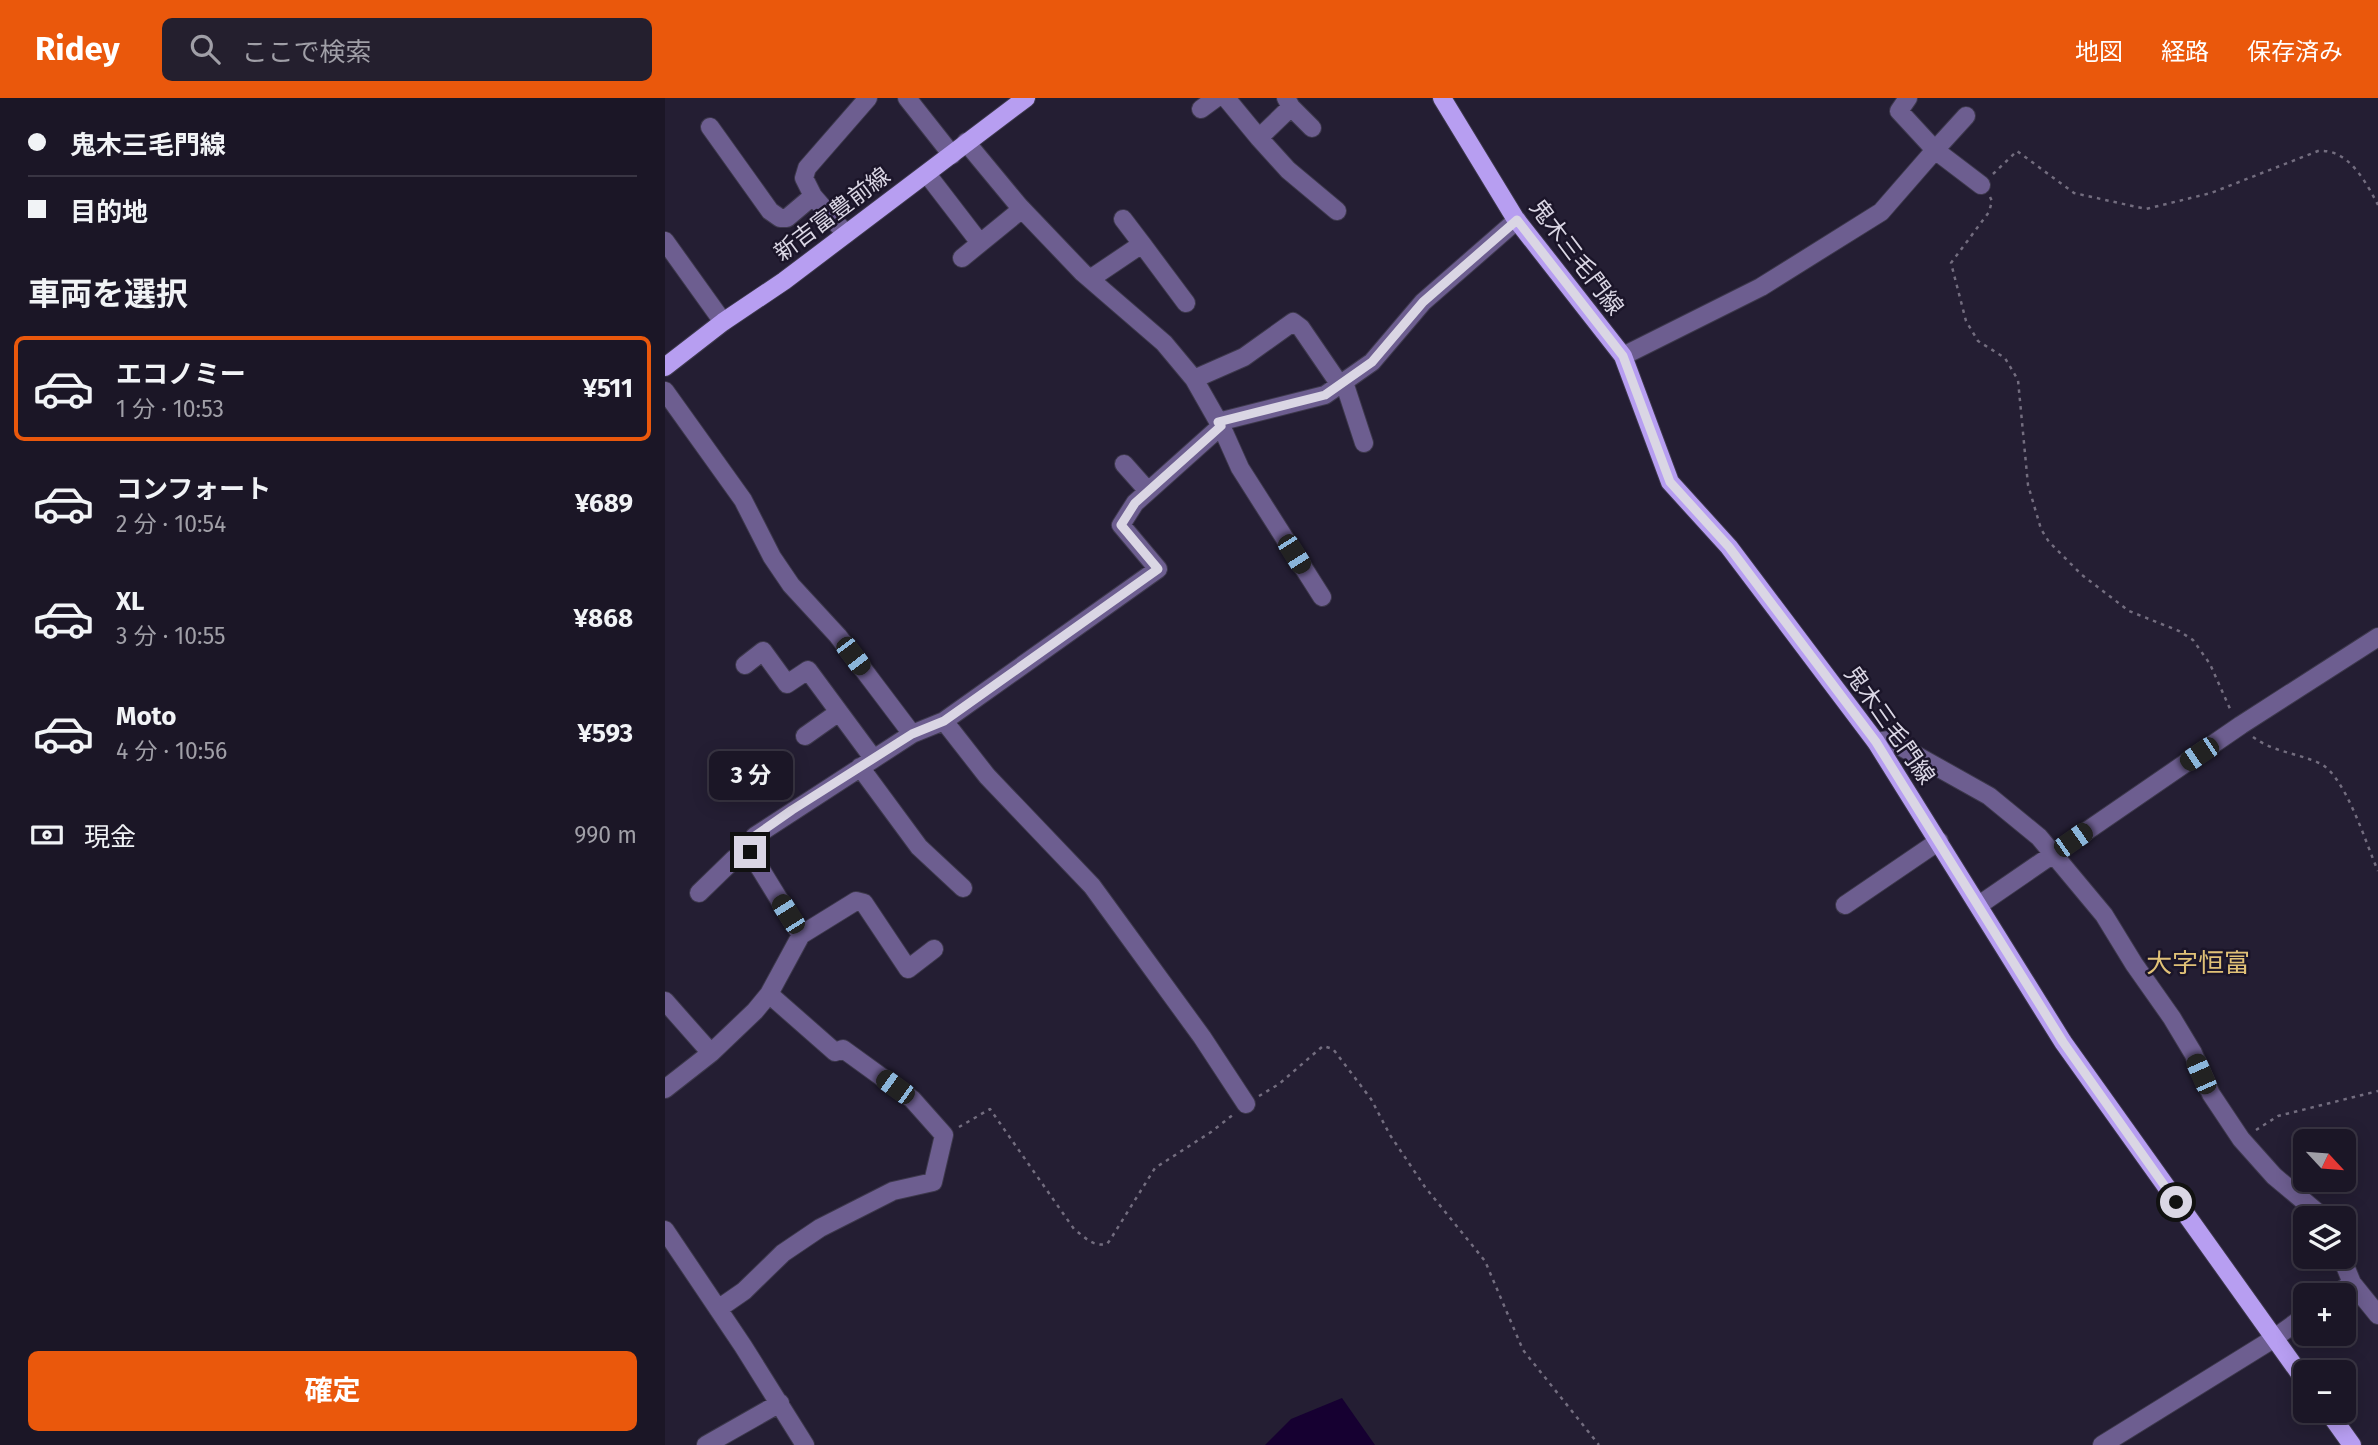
<!DOCTYPE html>
<html lang="ja">
<meta charset="utf-8">
<style>
:root{--surface:#1b1626;--page:#241f2e;--text:#f1f3f6;--muted:#a09fa7;--line:#393543;--accent:#ea580c}
body{margin:0;font-family:"Fira Sans","Noto Sans JP",sans-serif;background:var(--page);color:var(--text);height:100vh;display:flex;flex-direction:column;font-size:26px;white-space:nowrap}
*{box-sizing:border-box;margin:0}
p{font-size:23px;color:var(--muted)}
.icon{flex:none;width:38px;height:38px;fill:none;stroke:currentColor;stroke-width:2;stroke-linecap:round;stroke-linejoin:round}
.map{position:relative;flex:1;overflow:hidden}
.drawer{display:flex;flex-direction:column;background:var(--surface);width:665px}
.drawer>*{flex:none}
.guide{display:grid;align-content:center;height:154px;padding:0 28px;background:var(--surface)}
.needle{width:46px;rotate:116deg}
.fabs{position:absolute;left:1628px;top:1031px;display:grid;gap:14px}
.fabs a{display:grid;place-items:center;width:63px;height:63px;border-radius:10px;background:var(--surface);box-shadow:0 4px 18px #0003,0 0 0 2px var(--line);font-size:35px}
.end{position:absolute;width:32px;height:32px;margin:-16px;border:9px solid #dad6e4;background:#111;box-shadow:0 0 0 4px #111}
.from{border-radius:50%}
.bubble{position:absolute;height:49px;border-radius:10px;background:var(--surface);box-shadow:0 4px 18px #0003,0 0 0 2px var(--line);font-size:23px;font-weight:700;line-height:49px;text-align:center}
.car{position:absolute;width:21px;height:42px;margin:-21px -10px;border-radius:9px;box-shadow:0 0 5px 2px #0007;background:linear-gradient(#222 24%,#8ab4d8 0 40%,#222 0 76%,#8ab4d8 0 86%,#222 0)}
.guide b{display:flex;align-items:center;gap:24px;height:66px;font-size:26px}
.guide b+b{border-top:2px solid var(--line)}
.guide i{width:18px;height:18px;background:var(--text)}
ul{padding:0;list-style:none}
li{display:flex;align-items:center;gap:21px;height:105px;margin:0 14px 10px;padding:0 14px;border:4px solid transparent;border-radius:10px}
li div{flex:1}
li b{display:block;font-size:26px}
li em{font-style:normal;font-weight:700}
li.current{border-color:var(--accent)}
li>.icon{width:63px;height:63px;stroke-width:1.5}
h2{padding:0 28px;font-size:32px;line-height:84px}
.pay{display:flex;align-items:center;gap:18px;height:77px;padding:0 28px;font-size:26px}
.pay p{margin-inline-start:auto}
.button{display:flex;gap:14px;margin-top:auto;padding:14px 28px}
.button a{flex:1;height:80px;border-radius:10px;background:var(--accent);color:#fff;font-size:28px;font-weight:700;line-height:80px;text-align:center}
header{display:flex;align-items:center;gap:42px;box-sizing:border-box;height:98px;padding:0 35px;background:var(--accent);color:#fff}
header strong{font-size:33px}
nav{display:flex;gap:38px;margin-inline-start:auto;font-size:24px}
.search{width:490px;height:63px;background:var(--page);display:flex;align-items:center;gap:18px;box-sizing:border-box;padding:0 24px;border-radius:10px;color:var(--muted);font-size:26px}
main{display:flex;flex:1;min-height:0}
.map>svg:first-child{display:block}
</style>
<header>
<strong>Ridey</strong>
<div class="search"><svg class="icon" aria-label="search" viewBox="0 0 24 24"><circle cx="10" cy="10" r="6"/><path d="M15 15l6 6"/></svg>ここで検索</div>
<nav><a>地図</a><a>経路</a><a>保存済み</a></nav>
</header>
<main>
<section class="drawer">
<div class="guide">
<b><i class="from"></i>鬼木三毛門線</b>
<b><i></i>目的地</b>
</div>
<h2>車両を選択</h2>
<ul>
<li class="current"><svg class="icon" aria-label="car" viewBox="0 0 24 24"><path d="M5 17H2v-5l4-1 3-4h7l3 4 3 1v5h-3M9 17h6M6 11h13"/><circle cx="7" cy="17" r="2"/><circle cx="17" cy="17" r="2"/></svg><div><b>エコノミー</b><p>1 分 · 10:53</p></div><em>¥511</em></li>
<li><svg class="icon" aria-label="car" viewBox="0 0 24 24"><path d="M5 17H2v-5l4-1 3-4h7l3 4 3 1v5h-3M9 17h6M6 11h13"/><circle cx="7" cy="17" r="2"/><circle cx="17" cy="17" r="2"/></svg><div><b>コンフォート</b><p>2 分 · 10:54</p></div><em>¥689</em></li>
<li><svg class="icon" aria-label="car" viewBox="0 0 24 24"><path d="M5 17H2v-5l4-1 3-4h7l3 4 3 1v5h-3M9 17h6M6 11h13"/><circle cx="7" cy="17" r="2"/><circle cx="17" cy="17" r="2"/></svg><div><b>XL</b><p>3 分 · 10:55</p></div><em>¥868</em></li>
<li><svg class="icon" aria-label="car" viewBox="0 0 24 24"><path d="M5 17H2v-5l4-1 3-4h7l3 4 3 1v5h-3M9 17h6M6 11h13"/><circle cx="7" cy="17" r="2"/><circle cx="17" cy="17" r="2"/></svg><div><b>Moto</b><p>4 分 · 10:56</p></div><em>¥593</em></li>
</ul>
<div class="pay"><svg class="icon" aria-label="cash" viewBox="0 0 24 24"><path d="M3 7h18v10H3z"/><circle cx="12" cy="12" r="2"/></svg>現金<p>990 m</p></div>
<div class="button"><a>確定</a></div>
</section>
<div class="map">
<svg width="1713" height="1347" viewBox="0 0 1713 1347">
<rect width="100%" height="100%" fill="#241e33"/>
<!-- water -->
<path fill="#160031" d="M677,1300L710,1347H600L626,1321Z"/>
<g fill="none" stroke-linecap="round" stroke-linejoin="round">
<!-- minor casing -->
<g stroke="#3d384c" stroke-width="20">
<path id="minor" d="M242,0L287,57
M561,0L594,40
M621,0L626,9L594,40L623,72L672,113
M626,9L647,30
M536,11L551,0
M1301,18L1270,52L1316,87
M45,29L105,113L115,120H122L148,98L181,136
M301,44L354,108L418,175L499,245L529,281L558,332L575,370L657,499
M262,76L315,145
M148,98L139,80L142,70L203,0
M458,121L477,146
M0,143L58,224
M297,160L357,111
M425,181L477,146L521,205
M958,258L1096,189L1216,114L1270,52L1234,13L1243,0
M529,281L579,259L628,224L636,230L675,287
M679,284L699,345
M0,293L78,402L107,459L126,487L173,538L247,636L279,623L493,471L456,427L470,405L556,328
M553,324L660,297L707,264L758,204L852,122
M459,366L483,393
M80,567L98,553L122,586L143,572L208,660
M279,623L322,678L427,788L537,939L581,1006
M140,638L174,614
M1211,644L1224,642L1324,698L1374,739L1439,817L1469,866L1507,920L1528,955L1546,996L1576,1041L1609,1078L1659,1120
M195,669L254,749L298,790
M34,795L69,761L85,754
M1180,807L1274,743
M1314,807L1576,627L1713,539
M136,837L85,754L90,738L247,636
M0,903L46,955
M0,991L46,955L90,913L104,896L136,837L191,803L199,805L243,871L269,851
M0,1132L78,1248L140,1347
M1676,1158L1687,1185L1713,1217
M1670,1197L1687,1185
M53,1211L79,1193L118,1155L155,1130L228,1093L268,1084L279,1037L247,1001L178,951L170,954L104,896
M41,1347L115,1305
M1437,1347L1608,1241L1640,1218"/>
</g>
<!-- major casing -->
<g stroke="#3d384c" stroke-width="20">
<path id="major" d="M777,0L850,120L958,258L1005,384L1064,449L1211,644L1398,944L1640,1283
M0,269L58,224L119,183L361,0
M1662,1312L1687,1347"/>
</g>
<!-- path -->
<path stroke="#736d7f" stroke-width="2.5" stroke-dasharray="3.5 5" stroke-linecap="butt" d="M1328,76L1352,53L1409,95L1481,111L1546,95L1653,53C1683,50 1701,84 1713,107
M1325,99L1327,103L1324,114L1286,165L1301,223L1313,243L1340,260L1353,282L1363,387L1376,431L1384,444L1417,477L1464,513L1514,533L1528,542L1545,566L1566,613
M1588,639C1608,654 1632,655 1654,665C1680,676 1701,746 1713,773
M594,998L614,986L658,948L668,951L706,1001L725,1037L760,1089L820,1163L858,1252L934,1347
M294,1029L325,1011L409,1131C420,1139 427,1149 442,1146L445,1142L490,1070L546,1034L569,1016
M1591,1032L1613,1018L1713,993"/>
<!-- minor -->
<use href="#minor" stroke="#6d5e90" stroke-width="18"/>
<!-- major -->
<use href="#major" stroke="#b79ef1" stroke-width="18"/>
</g>
<g fill="none" stroke-linecap="round" stroke-linejoin="round">
<!-- route -->
<path stroke="#dad6e4" stroke-width="9" d="M85,754L90,738L127,712L247,636L279,623L493,471L456,427L470,405L556,328L553,324L660,297L707,264L758,204L852,122L958,258L1005,384L1064,449L1211,644L1398,944L1511,1104"/>
</g>
<g text-anchor="middle" stroke-width="5" stroke-linejoin="round" paint-order="stroke">
<!-- street labels -->
<g font-size="23" fill="#dad6e4" stroke="#1b1529">
<text transform="translate(167 116) rotate(-37)" y="8">新吉富豊前線</text>
<text transform="translate(912 159) rotate(53)" y="8">鬼木三毛門線</text>
<text transform="translate(1225 627) rotate(55)" y="8">鬼木三毛門線</text>
</g>
<!-- quarter labels -->
<g font-size="26" fill="#e0c177" stroke="#1b1529">
<text x="1533" y="874">大字恒富</text>
</g>
</g>
</svg>
<div class="fabs">
<a><svg class="needle" viewBox="-14 -14 28 28"><path d="M0-13l5 13h-10z" fill="#e53935"/><path d="M0 13l5-13h-10z" fill="#a09fa7"/></svg></a>
<a><svg class="icon" aria-label="layers" viewBox="0 0 24 24"><path d="M12 4l9 5-9 5-9-5zM3 14l9 5 9-5"/></svg></a>
<a>+</a>
<a>−</a>
</div>
<i class="end from" style="left:1511px;top:1104px"></i>
<i class="end" style="left:85px;top:754px"></i>
<div class="bubble" style="left:44px;top:653px;width:84px">3 分</div>
<i class="car" style="left:629px;top:456px;rotate:148deg"></i>
<i class="car" style="left:188px;top:558px;rotate:143deg"></i>
<i class="car" style="left:1534px;top:656px;rotate:236deg"></i>
<i class="car" style="left:1408px;top:742px;rotate:55deg"></i>
<i class="car" style="left:123px;top:816px;rotate:328deg"></i>
<i class="car" style="left:1536px;top:976px;rotate:336deg"></i>
<i class="car" style="left:230px;top:989px;rotate:306deg"></i>
</div>
</main>
